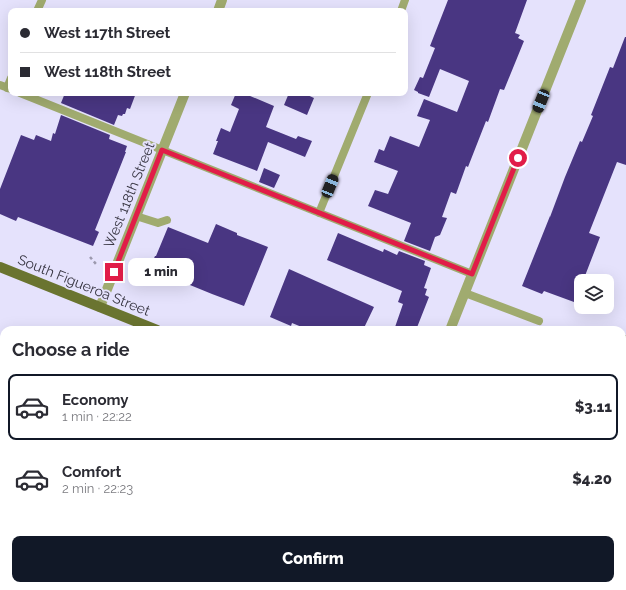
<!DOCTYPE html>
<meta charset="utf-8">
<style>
:root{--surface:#fff;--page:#f2f2f3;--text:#2b2b33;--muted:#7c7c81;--line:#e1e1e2;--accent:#111827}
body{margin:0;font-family:Raleway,sans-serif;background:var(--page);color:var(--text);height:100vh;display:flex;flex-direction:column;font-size:15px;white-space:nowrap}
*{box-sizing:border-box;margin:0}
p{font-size:13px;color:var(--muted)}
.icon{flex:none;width:22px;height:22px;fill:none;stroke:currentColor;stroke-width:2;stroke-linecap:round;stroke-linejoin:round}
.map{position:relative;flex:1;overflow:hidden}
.side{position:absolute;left:0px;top:326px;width:626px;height:264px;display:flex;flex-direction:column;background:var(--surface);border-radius:12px 12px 0 0;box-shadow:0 4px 16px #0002}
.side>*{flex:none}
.banner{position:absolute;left:8px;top:8px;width:400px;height:88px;border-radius:8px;box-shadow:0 4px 16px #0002;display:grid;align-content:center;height:88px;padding:0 12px;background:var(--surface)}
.buttons{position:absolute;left:574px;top:274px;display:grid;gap:8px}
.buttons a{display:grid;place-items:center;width:40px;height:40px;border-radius:8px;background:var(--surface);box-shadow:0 4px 16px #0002;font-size:20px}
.end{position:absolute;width:18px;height:18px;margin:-9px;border:5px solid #e11d48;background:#fff;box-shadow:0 0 0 2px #fff}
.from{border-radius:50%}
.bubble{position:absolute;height:28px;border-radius:8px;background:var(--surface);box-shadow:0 4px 16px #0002;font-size:13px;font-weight:800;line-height:28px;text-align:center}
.car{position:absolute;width:12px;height:24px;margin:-12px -6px;border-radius:5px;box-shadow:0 0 3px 1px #0007;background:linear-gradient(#222 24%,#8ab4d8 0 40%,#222 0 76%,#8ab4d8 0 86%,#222 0)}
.banner b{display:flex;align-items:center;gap:14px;height:38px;font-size:15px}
.banner b+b{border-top:1px solid var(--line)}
.banner i{width:10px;height:10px;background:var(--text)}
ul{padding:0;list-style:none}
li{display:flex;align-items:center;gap:12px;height:66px;margin:0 8px 6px;padding:0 4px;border:2px solid transparent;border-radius:8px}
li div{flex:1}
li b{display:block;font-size:15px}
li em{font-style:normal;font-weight:800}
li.current{border-color:var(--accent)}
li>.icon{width:36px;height:36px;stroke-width:1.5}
h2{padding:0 12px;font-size:18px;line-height:48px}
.cta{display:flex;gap:8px;margin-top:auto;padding:8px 12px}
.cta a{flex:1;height:46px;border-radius:8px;background:var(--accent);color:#fff;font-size:16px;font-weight:800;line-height:46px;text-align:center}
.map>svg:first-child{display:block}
</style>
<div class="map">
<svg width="626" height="590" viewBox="0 0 626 590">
<rect width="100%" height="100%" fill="#e5e2fc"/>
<!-- building -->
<path fill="#493682" d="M448,0H527L515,33L520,35L518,38L524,41L504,90L500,89L488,122L486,121L468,167L466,166L456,194L451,192L442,217L447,218L440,235L435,237L430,251L404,241L411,223L368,206L375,190L388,194L398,171L374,162L379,149L384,151L390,136L419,147L430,120L417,116L424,99L457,112L469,81L440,69L429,97L418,93V92L414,90L420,77L423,78L435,48L430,46Z
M625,37H626V165L617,162L589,233L600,237L583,281H581V285L574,302L544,291L542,294L522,286L550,216V217L565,177L580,141L582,142L593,116L591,115L610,67L613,68Z
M65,93H136L130,109L127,108L125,114H123L122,116L118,115L114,125L61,103Z
M236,93H243L274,106L266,127L296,139L298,136L312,141L305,157L268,142L257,171L213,154L218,141H216L221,128L230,132L239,109L231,105Z
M289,93H303L314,98L307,115L284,105Z
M61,115L110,135L109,139L127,146L125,152H126L95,230L99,232L93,246L18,217L16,221L0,214V189L21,135L34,140L36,135L51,141L53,133L55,134Z
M264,168L280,175L274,188L259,182Z
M216,224L237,233V235L268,247L244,306L212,294L168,276V278L149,270L155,256H156L168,227L208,243Z
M338,233L383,252L384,249L397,255L399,251L425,261L424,265L431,268L424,288L427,289L425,295L429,297L416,330H394L403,304L398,302L402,291L327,260Z
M289,269L374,307L363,330H309L292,323L291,326L270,317Z"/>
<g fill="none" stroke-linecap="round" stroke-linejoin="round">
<!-- path -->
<path stroke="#9c99ae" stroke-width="2.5" stroke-dasharray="3 3" stroke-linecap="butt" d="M90,257L96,264
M132,280L139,277"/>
<!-- service -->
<path stroke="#a0ab6f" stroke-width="8" d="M37,11L42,0
M401,11L405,0
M0,85L11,89
M7,88L11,78
M20,93L472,274
M319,213L368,93
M136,216L158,223L167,220
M465,293L539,321
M405,590L407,586
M467,590L468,586"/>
<!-- minor -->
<path stroke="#a0ab6f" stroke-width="10" d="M218,11L222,0
M100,307L185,93
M349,590L351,586"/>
<!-- tertiary -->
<path stroke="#a0ab6f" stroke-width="10" d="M450,330L581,0"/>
<!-- primary -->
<path stroke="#6a7430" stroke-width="10" d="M0,267L157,330
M622,512L626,513"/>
<!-- motorway -->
<path stroke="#575f2d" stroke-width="12" d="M622,345L626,341
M0,459L4,460
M0,482L4,484
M622,486L626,474
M0,559L4,561
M63,586L73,590
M197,586L203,590
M595,590V586"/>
<!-- rail -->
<path stroke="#615f6e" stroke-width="3" stroke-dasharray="2 4" stroke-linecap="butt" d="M622,365L626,355
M523,590L525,586"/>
</g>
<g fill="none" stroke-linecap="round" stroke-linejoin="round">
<!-- route -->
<path stroke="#e11d48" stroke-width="5" d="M114,272L162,150L472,274L518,158"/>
</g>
<g text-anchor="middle" stroke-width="4" stroke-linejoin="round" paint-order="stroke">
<!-- street labels -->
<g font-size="14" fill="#363440" stroke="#e5e2fc">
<text transform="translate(129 195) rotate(-68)" y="5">West 118th Street</text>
<text transform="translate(84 285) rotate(22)" y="5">South Figueroa Street</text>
</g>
</g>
</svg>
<div class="buttons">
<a><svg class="icon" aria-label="layers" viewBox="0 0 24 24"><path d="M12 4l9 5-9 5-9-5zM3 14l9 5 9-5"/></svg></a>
</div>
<i class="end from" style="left:518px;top:158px"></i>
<i class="end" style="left:114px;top:272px"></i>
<div class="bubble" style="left:128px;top:258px;width:66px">1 min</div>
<i class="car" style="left:541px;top:101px;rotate:202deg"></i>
<i class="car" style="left:330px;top:186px;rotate:22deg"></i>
<div class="banner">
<b><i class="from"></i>West 117th Street</b>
<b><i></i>West 118th Street</b>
</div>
<section class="side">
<h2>Choose a ride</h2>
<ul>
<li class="current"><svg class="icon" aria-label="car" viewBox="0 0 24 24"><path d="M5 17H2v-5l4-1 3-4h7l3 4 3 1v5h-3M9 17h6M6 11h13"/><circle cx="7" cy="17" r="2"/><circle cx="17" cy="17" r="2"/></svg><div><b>Economy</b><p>1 min · 22:22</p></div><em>$3.11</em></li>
<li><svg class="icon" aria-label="car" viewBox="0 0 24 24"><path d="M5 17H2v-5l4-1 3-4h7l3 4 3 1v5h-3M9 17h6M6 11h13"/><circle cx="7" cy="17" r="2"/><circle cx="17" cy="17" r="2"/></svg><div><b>Comfort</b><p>2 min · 22:23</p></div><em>$4.20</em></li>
</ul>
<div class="cta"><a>Confirm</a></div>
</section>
</div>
